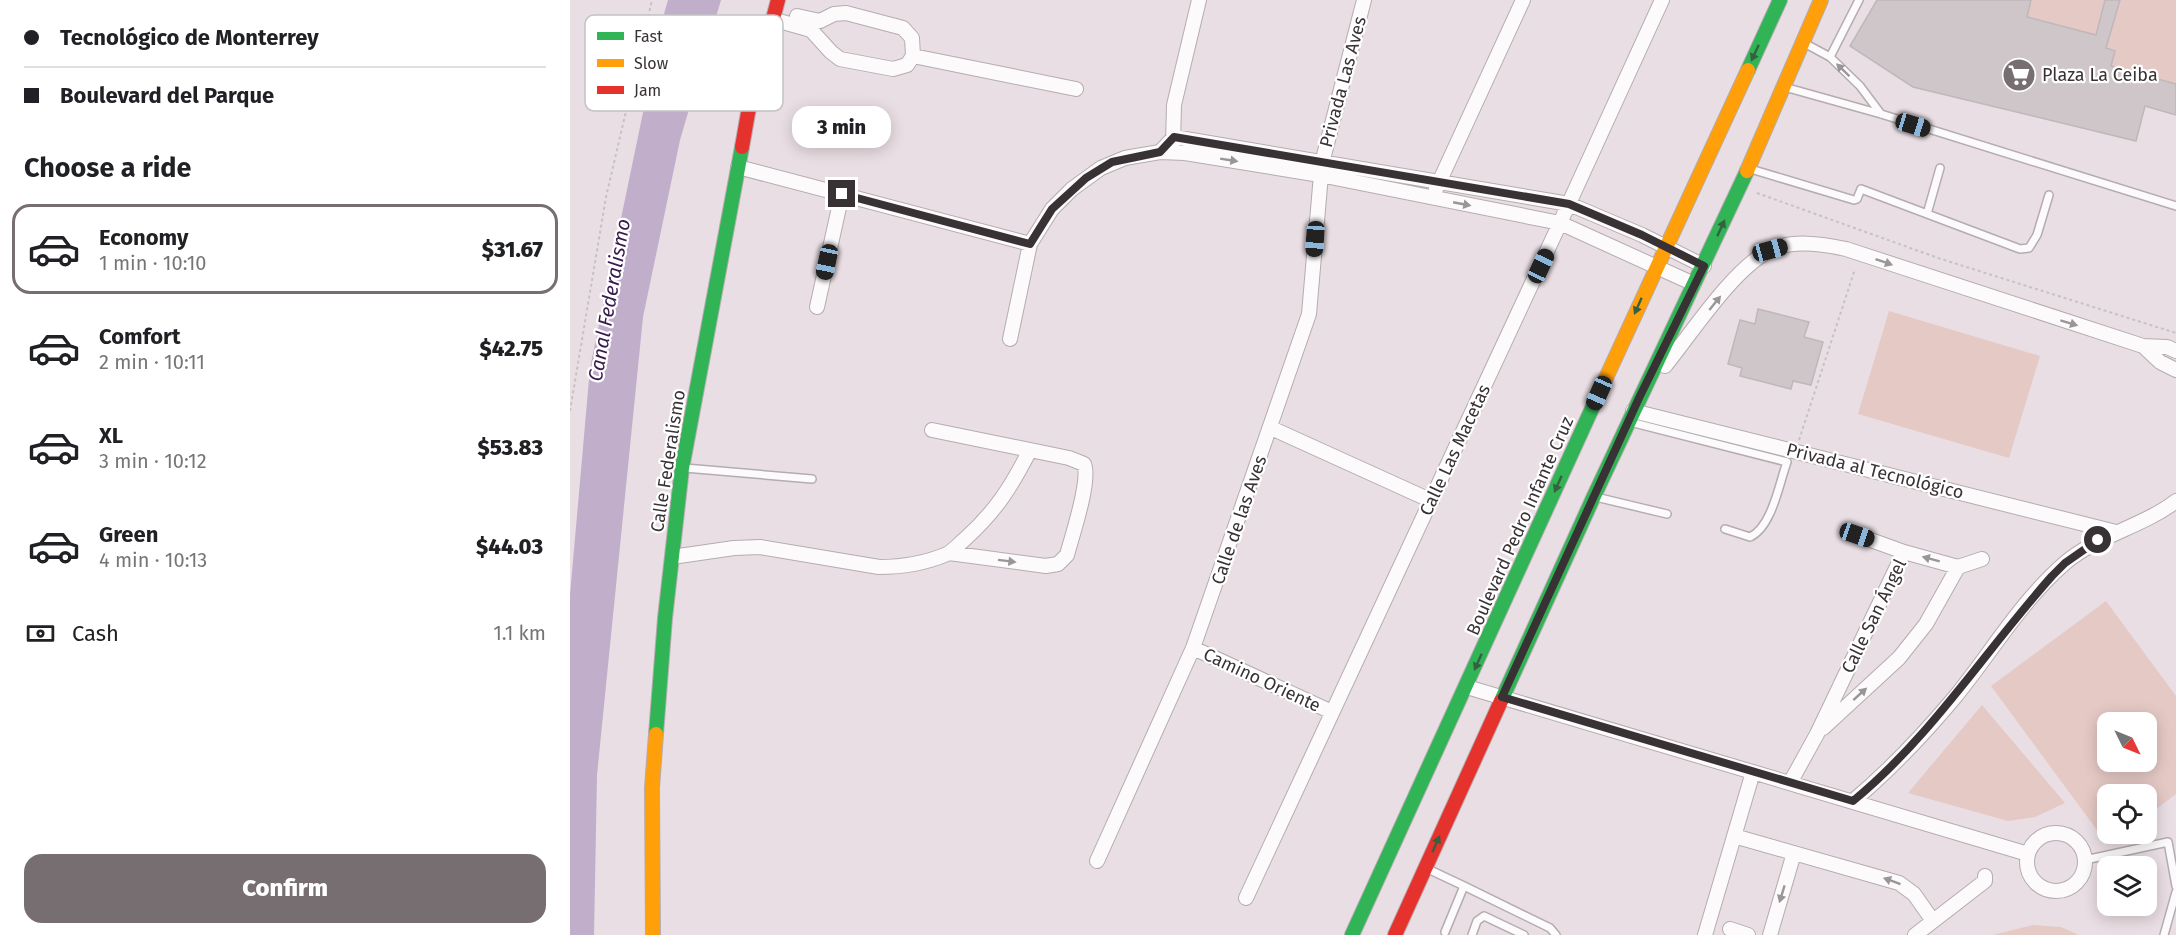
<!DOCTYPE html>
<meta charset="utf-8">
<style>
:root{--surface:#fff;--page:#f2f2f2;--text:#202124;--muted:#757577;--line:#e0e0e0;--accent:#776e72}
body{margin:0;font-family:"Fira Sans",sans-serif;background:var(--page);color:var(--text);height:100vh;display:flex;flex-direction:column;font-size:22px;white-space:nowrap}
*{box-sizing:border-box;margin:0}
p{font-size:20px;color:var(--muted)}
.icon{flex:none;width:33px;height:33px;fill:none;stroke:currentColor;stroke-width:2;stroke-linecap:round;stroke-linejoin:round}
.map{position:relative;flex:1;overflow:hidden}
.details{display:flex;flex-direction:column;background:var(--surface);width:570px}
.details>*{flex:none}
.hud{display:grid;align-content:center;height:132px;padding:0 24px;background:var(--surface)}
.needle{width:39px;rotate:133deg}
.fabs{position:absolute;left:1527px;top:712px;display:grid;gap:12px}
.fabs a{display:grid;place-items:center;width:60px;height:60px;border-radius:12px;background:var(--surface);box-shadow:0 3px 15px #0003;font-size:30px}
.end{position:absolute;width:27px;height:27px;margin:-14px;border:8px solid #393235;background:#fff;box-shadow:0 0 0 3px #fff}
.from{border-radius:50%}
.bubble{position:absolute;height:42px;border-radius:18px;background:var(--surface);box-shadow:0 3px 15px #0003;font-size:20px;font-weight:800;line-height:42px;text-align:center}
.car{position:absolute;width:18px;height:36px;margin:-18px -9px;border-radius:8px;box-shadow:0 0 4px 2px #0007;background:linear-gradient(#222 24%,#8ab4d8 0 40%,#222 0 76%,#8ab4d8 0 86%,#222 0)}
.hud b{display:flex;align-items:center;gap:21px;height:57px;font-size:22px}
.hud b+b{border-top:2px solid var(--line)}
.hud i{width:15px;height:15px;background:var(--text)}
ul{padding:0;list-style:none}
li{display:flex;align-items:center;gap:18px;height:90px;margin:0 12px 9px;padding:0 12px;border:3px solid transparent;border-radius:18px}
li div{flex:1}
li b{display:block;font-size:22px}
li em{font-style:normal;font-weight:800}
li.on{border-color:var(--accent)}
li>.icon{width:54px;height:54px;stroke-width:1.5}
h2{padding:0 24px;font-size:27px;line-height:72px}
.pay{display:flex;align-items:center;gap:15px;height:66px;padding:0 24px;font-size:22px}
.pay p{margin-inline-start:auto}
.cta{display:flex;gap:12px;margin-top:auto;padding:12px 24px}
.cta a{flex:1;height:69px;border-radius:18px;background:var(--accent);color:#fff;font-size:24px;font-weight:800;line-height:69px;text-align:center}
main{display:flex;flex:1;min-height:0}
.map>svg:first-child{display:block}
</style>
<main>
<section class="details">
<div class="hud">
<b><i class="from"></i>Tecnológico de Monterrey</b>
<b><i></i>Boulevard del Parque</b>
</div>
<h2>Choose a ride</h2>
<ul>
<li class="on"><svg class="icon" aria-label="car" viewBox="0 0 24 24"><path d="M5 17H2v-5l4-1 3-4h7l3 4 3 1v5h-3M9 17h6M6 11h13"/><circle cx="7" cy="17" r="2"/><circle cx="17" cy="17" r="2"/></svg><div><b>Economy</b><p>1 min · 10:10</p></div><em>$31.67</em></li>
<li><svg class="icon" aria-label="car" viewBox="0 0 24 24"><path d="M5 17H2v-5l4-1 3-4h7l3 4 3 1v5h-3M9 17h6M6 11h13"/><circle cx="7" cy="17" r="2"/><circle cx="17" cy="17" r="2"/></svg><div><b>Comfort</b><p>2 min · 10:11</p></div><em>$42.75</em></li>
<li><svg class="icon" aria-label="car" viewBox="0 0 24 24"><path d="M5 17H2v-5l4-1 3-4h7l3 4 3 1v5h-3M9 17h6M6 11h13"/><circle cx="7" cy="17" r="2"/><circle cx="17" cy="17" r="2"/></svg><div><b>XL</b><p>3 min · 10:12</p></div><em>$53.83</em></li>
<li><svg class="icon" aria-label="car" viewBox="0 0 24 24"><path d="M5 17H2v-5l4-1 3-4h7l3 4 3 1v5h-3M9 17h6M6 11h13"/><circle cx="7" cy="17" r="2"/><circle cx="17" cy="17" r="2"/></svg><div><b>Green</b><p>4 min · 10:13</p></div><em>$44.03</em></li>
</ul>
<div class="pay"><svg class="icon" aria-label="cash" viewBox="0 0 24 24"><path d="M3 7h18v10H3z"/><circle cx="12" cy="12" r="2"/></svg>Cash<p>1.1 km</p></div>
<div class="cta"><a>Confirm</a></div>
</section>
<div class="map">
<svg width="1606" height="935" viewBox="0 0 1606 935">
<rect width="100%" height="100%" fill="#e9dee3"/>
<!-- green -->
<path fill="#e5c9c5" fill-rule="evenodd" d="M1461,0H1535L1526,35L1457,17Z
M1550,0H1606V84L1541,66L1536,48Z
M1319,311L1470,356L1439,458L1288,414Z
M1536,601L1606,696V794L1577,816L1576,795H1538V834H1552L1538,845L1421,686ZM1538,723H1576V762H1538Z
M1412,705L1495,803L1465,817L1438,821L1338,793Z
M1463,925L1491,927L1509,935H1423Z"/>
<!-- water -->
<path fill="#c0aecb" d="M98,0H151L110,140L73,317L27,775L24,935H0V595L20,368L92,21Z"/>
<!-- building -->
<path fill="#cec6c8" stroke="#c0b7ba" stroke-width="1.5" d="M1307,0H1461L1457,17L1526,35L1535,0H1550L1536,48L1545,51L1541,66L1606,84V115L1575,106L1566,141L1343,87L1280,46Z
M1188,309L1239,322L1234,337L1253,342L1241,385L1223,381L1221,389L1170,376L1172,368L1158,364L1170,320L1185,324Z"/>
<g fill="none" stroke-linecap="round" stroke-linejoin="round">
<!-- lane casing -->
<g stroke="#b4acb0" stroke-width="10">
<path id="lane" d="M1289,0L1260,57L1290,86L1311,114
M1236,44L1260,57
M1218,88L1311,114L1606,206
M1184,170L1284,200L1287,199L1291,189L1450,249L1459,248L1467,235L1479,195
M1357,214L1370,168
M1064,423L1217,462C1209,484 1202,527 1180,537L1155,529
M115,468L242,479
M1030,498L1097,514
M1515,860L1598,842L1606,886
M860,870L894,886L875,932
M894,886L980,928L986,935
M902,935L907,921L914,916L954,935
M1594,935L1606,892"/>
</g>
<!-- street casing -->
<g stroke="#b4acb0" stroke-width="16">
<path id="street" d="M227,16L250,21L264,14L276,13L333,28L342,38L343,56
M202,19L241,30L261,52L270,59L323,69L337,65L343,56L506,89
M603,144L604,105L629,0
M590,152L604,137L999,204L1072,235L1134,266
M168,167L460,244
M866,189L953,0
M247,307L272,194
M440,339L460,244L482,209L502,189L531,168L555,158L590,152L615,153L750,175L990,223L1124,284
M1573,346L1590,362L1606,370
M1095,366C1121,334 1163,269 1199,251C1222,239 1252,244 1276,249L1573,346L1597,347L1606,351
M1063,411L1546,532
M701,428L862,501
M362,430L499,458L514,464C521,480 502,536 497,555L488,564L476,566L379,553
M1287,535L1334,552L1388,567
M102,557L164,548L190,547L309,567C332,567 356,563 377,554C383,551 389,544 395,539C426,511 441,487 460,450
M1388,567L1412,559
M623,648L762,712
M897,687L1458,854
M1253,728L1329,658L1356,624L1388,567
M1220,783L1247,734L1334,552
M1283,801C1320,770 1354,734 1385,697C1421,653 1451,601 1495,563C1528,535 1572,527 1606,501
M1457 862a29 29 0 1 1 58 0a29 29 0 1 1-58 0Z
M1164,836L1329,883L1344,894L1363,921
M527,861L623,648L739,314L752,163L794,0
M676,898L990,223L1092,0
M1160,929L1178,935
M1135,935L1183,772
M1200,935L1224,853
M1345,935L1415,881V876"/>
</g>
<!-- fast casing -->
<g stroke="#b4acb0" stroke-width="16">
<path id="fast" d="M1178,70L1210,0
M931,701L1024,496L1177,171
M86,734L95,618L112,468L172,147
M782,935L1035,380"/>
</g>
<!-- slow casing -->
<g stroke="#b4acb0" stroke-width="16">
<path id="slow" d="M1177,171L1251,0
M1035,380L1178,70
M83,935L82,788L86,734"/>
</g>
<!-- jam casing -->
<g stroke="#b4acb0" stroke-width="16">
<path id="jam" d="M172,147L178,113L208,0
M825,935L931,701"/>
</g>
<!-- path -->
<path stroke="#c6c2c4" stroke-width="2" stroke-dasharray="3 3" stroke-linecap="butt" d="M1187,193L1371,259L1606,333
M0,411L36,197L82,0
M1229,440L1285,269"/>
<!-- lane -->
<use href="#lane" stroke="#fcfafb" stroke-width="7"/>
<!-- street -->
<use href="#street" stroke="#fcfafb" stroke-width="14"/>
<!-- fast -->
<use href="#fast" stroke="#30b455" stroke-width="14"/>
<!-- slow -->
<use href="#slow" stroke="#ff9f0a" stroke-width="14"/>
<!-- jam -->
<use href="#jam" stroke="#e5322d" stroke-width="14"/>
</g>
<!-- one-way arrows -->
<defs><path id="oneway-solid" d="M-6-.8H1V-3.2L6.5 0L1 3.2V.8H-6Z" transform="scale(1.5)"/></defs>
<g fill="#366040">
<use href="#oneway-solid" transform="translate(1185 53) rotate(115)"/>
<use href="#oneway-solid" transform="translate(1151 228) rotate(-65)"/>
<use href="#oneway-solid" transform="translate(1068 306) rotate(114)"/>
<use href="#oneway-solid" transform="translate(988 484) rotate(114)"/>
<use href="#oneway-solid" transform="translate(908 662) rotate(114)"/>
<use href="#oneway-solid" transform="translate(866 844) rotate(-66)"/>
</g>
<g fill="#9a9698">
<use href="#oneway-solid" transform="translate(1273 70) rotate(-136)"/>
<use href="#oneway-solid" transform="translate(659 160) rotate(9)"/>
<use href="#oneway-solid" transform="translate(892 204) rotate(11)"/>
<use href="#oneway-solid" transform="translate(1314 262) rotate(19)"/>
<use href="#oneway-solid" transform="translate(1145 303) rotate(-51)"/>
<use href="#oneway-solid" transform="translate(1499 323) rotate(17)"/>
<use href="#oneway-solid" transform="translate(1361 559) rotate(-165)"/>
<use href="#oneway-solid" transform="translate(437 561) rotate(7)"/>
<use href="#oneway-solid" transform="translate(1290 694) rotate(-42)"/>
<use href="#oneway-solid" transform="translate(1322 881) rotate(-160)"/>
<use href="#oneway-solid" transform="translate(1212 894) rotate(107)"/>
</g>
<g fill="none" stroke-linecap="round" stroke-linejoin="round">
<!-- route -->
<path stroke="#393235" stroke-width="8" d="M272,194L460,244L482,209L516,178L542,162L590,152L604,137L999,204L1072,235L1134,266L1069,398L932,697L1283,801C1361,737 1415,651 1482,576L1495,563L1528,540"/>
</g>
<!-- icons -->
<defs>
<g id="supermarket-disc" transform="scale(1.725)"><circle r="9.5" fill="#776e72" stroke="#fff"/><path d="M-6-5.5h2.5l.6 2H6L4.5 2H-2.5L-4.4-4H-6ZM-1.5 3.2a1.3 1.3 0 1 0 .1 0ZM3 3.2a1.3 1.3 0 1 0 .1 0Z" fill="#fff"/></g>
</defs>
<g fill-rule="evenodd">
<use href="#supermarket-disc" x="1449" y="75"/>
</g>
<g text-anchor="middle" stroke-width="4.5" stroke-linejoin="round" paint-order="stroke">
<!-- poi labels -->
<g font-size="18" fill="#393235" stroke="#fff" text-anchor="start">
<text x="1472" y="81">Plaza La Ceiba</text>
</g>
<!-- street labels -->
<g font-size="18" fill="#393235" stroke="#fff">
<text transform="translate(773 82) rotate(-75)" y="6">Privada Las Aves</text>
<text transform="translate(885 450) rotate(-65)" y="6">Calle Las Macetas</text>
<text transform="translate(98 461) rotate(-81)" y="6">Calle Federalismo</text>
<text transform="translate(1305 471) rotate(14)" y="6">Privada al Tecnológico</text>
<text transform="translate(669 520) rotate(-71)" y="6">Calle de las Aves</text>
<text transform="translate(950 526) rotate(-66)" y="6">Boulevard Pedro Infante Cruz</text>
<text transform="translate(1304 616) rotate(-64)" y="6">Calle San Ángel</text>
<text transform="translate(692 680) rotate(25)" y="6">Camino Oriente</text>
</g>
<!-- water labels -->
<g font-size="20" font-style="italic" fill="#381a4c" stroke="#fff">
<text transform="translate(39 300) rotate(-80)" y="7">Canal Federalismo</text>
</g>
</g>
<!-- legend -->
<rect x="15" y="15" width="198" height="96" rx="9" fill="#fff" stroke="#c4c2c2" stroke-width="1.5"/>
<rect x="27" y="32" width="27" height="8" fill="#30b455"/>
<rect x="27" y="59" width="27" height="8" fill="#ff9f0a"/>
<rect x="27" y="86" width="27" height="8" fill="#e5322d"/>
<g font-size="16" fill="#393235">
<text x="64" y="42">Fast</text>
<text x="64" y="69">Slow</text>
<text x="64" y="96">Jam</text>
</g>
</svg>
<div class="fabs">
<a><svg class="needle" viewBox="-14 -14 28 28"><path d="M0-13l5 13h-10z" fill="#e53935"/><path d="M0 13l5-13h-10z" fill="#757577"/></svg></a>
<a><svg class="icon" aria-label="locate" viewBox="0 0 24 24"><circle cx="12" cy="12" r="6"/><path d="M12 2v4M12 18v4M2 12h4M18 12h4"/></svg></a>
<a><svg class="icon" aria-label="layers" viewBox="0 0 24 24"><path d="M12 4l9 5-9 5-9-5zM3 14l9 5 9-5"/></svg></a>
</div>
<i class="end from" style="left:1528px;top:540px"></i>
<i class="end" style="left:272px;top:194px"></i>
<div class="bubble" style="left:222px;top:106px;width:99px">3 min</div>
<i class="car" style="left:1343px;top:125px;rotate:107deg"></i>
<i class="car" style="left:745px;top:239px;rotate:184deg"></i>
<i class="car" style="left:1200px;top:250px;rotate:75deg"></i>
<i class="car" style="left:257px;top:262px;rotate:192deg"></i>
<i class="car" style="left:971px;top:266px;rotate:25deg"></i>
<i class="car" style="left:1029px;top:393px;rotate:204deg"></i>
<i class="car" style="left:1287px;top:535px;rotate:109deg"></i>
</div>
</main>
